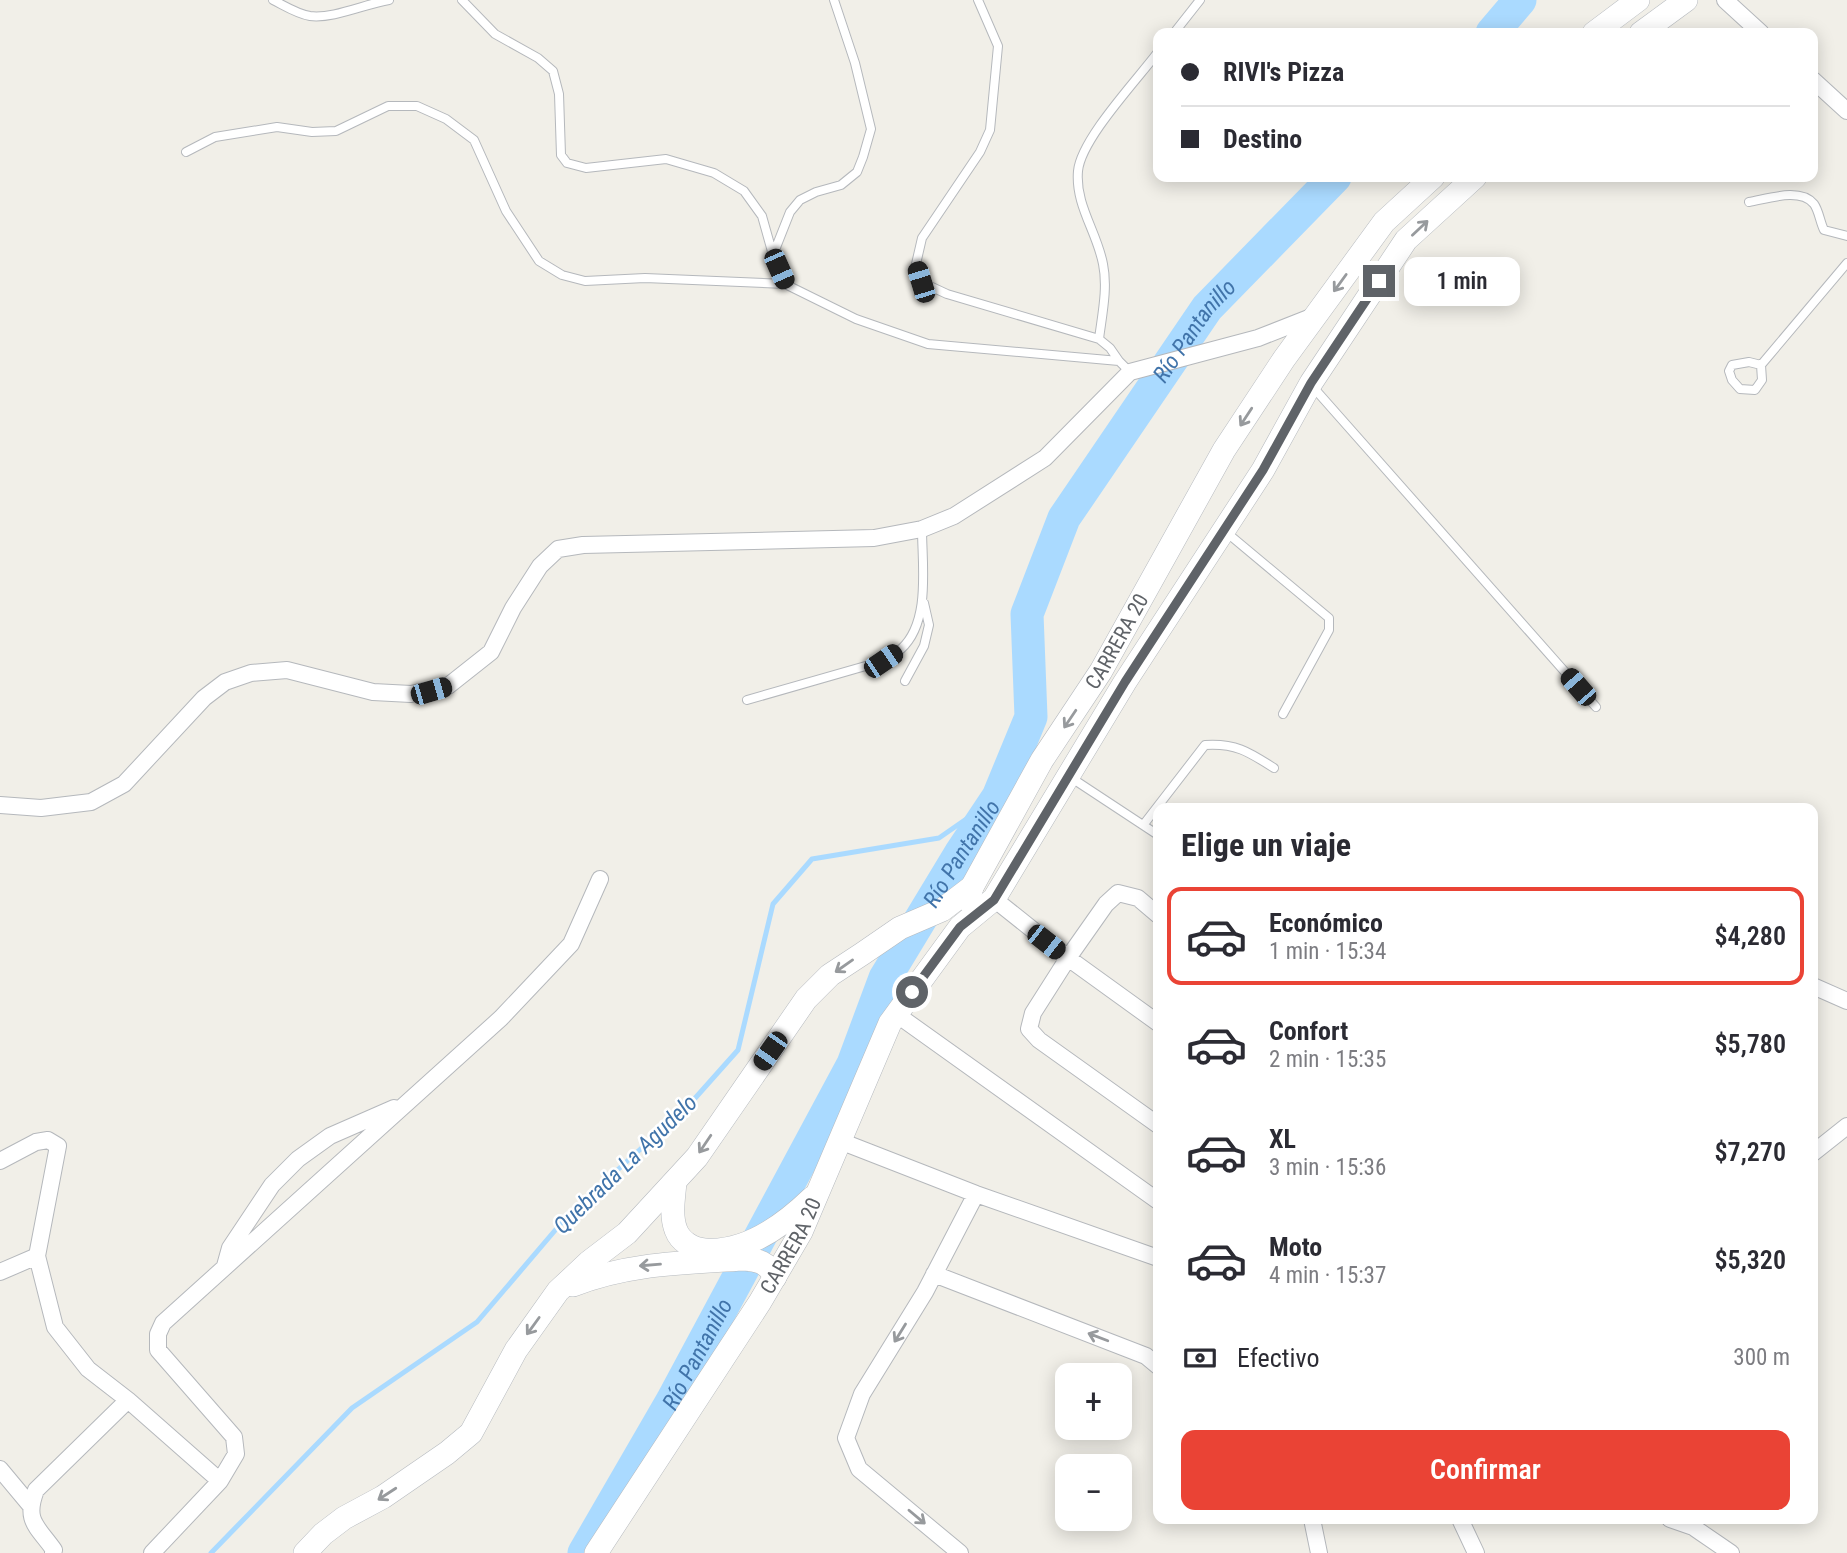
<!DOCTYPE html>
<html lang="es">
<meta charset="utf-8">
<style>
:root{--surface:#fff;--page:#f2f2f3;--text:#2b2b33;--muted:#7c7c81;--line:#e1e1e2;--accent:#ea4335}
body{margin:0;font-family:"Roboto Condensed",sans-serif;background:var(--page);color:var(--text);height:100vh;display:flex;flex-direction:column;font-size:26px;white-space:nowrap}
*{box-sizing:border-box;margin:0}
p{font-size:23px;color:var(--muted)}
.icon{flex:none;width:38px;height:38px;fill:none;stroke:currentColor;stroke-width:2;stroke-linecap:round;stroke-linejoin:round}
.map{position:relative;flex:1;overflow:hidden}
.panel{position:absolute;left:1153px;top:803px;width:665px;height:721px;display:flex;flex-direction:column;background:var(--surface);border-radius:14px;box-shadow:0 4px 18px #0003}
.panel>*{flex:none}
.guide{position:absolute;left:1153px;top:28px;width:665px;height:154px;border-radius:14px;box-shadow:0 4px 18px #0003;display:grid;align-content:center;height:154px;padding:0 28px;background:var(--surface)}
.tools{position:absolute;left:1055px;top:1363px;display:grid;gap:14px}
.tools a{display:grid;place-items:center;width:77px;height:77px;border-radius:14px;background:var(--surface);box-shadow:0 4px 18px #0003;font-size:35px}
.end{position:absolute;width:32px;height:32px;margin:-16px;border:9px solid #5f6368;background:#fff;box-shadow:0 0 0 4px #fff}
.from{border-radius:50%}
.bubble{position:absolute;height:49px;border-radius:14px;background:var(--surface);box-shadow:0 4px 18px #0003;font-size:23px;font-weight:600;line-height:49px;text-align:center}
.car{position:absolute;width:21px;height:42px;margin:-21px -10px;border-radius:9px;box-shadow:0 0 5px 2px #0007;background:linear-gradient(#222 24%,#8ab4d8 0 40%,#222 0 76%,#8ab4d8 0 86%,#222 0)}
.guide b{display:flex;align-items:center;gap:24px;height:66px;font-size:26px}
.guide b+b{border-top:2px solid var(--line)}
.guide i{width:18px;height:18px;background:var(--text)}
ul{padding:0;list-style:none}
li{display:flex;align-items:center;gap:21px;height:98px;margin:0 14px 10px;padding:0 14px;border:4px solid transparent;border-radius:14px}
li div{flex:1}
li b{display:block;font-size:26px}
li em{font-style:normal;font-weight:600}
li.on{border-color:var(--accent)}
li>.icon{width:63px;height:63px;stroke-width:1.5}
h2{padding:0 28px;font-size:32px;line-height:84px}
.pay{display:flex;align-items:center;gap:18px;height:77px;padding:0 28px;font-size:26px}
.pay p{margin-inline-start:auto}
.action{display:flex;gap:14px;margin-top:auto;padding:14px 28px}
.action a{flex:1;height:80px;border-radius:14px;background:var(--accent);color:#fff;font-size:28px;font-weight:600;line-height:80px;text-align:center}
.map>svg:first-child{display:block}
</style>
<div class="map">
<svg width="1847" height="1553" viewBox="0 0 1847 1553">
<rect width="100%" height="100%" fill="#f1efe8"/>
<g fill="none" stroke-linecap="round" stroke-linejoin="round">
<!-- stream -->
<path stroke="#aadaff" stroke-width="5" d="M211,1553L352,1408L477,1322L569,1214L689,1105L738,1050L773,904L812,859L939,838L998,797"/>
<!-- river -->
<g stroke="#aadaff" stroke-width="33">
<path d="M1492,33L1520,0"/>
<path id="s1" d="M584,1553L672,1401L853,1064L885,978L960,854L998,797L1031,717L1027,614L1064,518L1207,308L1335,177"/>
</g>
<!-- lane casing -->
<g stroke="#b5b8bc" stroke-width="10">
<path id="lane" d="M273,0C285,6 297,14 310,16C333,19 365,4 389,0
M462,0L495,34L538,58L553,71L559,94L561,155L567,163L586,168L666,159L714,173L744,191L762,216L773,255L785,284L856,319L928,344L1119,361L1130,372
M978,0L998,46L990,130L980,152L922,238L916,264L921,282L947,294L1099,339
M1174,33L1200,0
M186,152L215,137L277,127L312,132L336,131L388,106H417L446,119L474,140L506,211L539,261L562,275L585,281L645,278L785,284
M1749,202C1767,199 1800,187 1814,204C1819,211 1820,222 1824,230L1847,236
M773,255L790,212L800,200L816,192L841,185L857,172L863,157L871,129L855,63L834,0
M1119,361L1110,348L1099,339C1102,315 1108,288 1103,264C1097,232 1075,205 1078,171C1081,139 1137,80 1158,52
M1761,365L1762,380L1755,390L1740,389L1732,380L1729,371L1732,365L1749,362L1761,365L1847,263
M1313,387L1596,707
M1226,532L1329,618V630L1283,714
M905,681L924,646L929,625L924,603
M747,700L883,661C889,657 896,653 901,649C931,622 922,565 922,529
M1070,777L1158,835
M1144,824L1205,745C1236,743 1249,752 1274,768"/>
</g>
<!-- street casing -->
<g stroke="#b5b8bc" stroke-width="18">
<path id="street" d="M1725,0L1761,33
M1813,80L1847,111
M0,805L41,808L91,802L124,784L204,698L225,682L251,673L287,670L373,692L411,694L448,686L491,652L513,608L540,566L558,549L583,545L874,538L922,529L954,516L1045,458L1130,372L1258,338L1314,316
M994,899L1068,958L1158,1023
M1158,915L1138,898L1118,893L1106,904L1068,958L1033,1013L1029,1029L1039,1040L1158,1125
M1813,986L1847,1001
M896,1014L1158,1201
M840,1141L976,1194L1158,1258
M1813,1153L1847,1126
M0,1161L36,1142L48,1140L58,1146L37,1256L55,1327L88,1369L128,1400L220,1481
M225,1266L230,1248L272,1185L298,1159L330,1136L394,1108
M0,1272L37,1256
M934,1274L1146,1356L1158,1366
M0,1469L30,1505
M1312,1519L1319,1553
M1460,1519L1476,1553
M1670,1519L1693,1527L1731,1553
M53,1553L54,1550C37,1526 24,1521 36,1490L128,1400
M152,1553L220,1481L236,1454L234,1437L158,1350V1334L163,1323L501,1018L571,944L600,879
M960,1553L859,1469L846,1438L862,1394L925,1292L976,1194"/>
</g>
<!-- secondary casing -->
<g stroke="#b6babf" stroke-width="24">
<g id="secondary">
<path d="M1594,33L1638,0"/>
<path d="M1641,33L1686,0"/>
<path id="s2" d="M968,900L972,887L1042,760L1101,671L1224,450L1284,359L1384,222L1433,177"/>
<path d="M675,1182C674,1196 670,1215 676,1230C680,1241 692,1249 705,1250C746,1253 783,1226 812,1198"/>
<path d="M573,1285C629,1263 683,1263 743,1259C759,1260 767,1262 775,1277"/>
<path d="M305,1553L323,1534L344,1518L383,1497L447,1453L471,1433L516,1350L558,1291L589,1262L627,1233L697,1157L806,999L830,975L862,954L900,928L942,910L972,887"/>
<path id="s3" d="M596,1553L760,1302L801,1232L890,1023L960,927L994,899L1125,682L1263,470L1311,383L1406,240L1475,177"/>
</g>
</g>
<!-- lane -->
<use href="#lane" stroke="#fff" stroke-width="8"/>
<!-- street -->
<use href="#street" stroke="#fff" stroke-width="16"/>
<!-- secondary -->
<use href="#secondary" stroke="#fff" stroke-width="23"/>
</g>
<!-- one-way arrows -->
<defs><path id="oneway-shaft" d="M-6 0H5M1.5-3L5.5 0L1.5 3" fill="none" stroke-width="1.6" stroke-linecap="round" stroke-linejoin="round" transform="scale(1.75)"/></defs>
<g stroke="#979a9d">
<use href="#oneway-shaft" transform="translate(1420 228) rotate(-43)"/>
<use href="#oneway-shaft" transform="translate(1340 283) rotate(126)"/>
<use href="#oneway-shaft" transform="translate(1246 417) rotate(123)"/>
<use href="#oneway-shaft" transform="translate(1070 719) rotate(124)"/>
<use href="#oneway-shaft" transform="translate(844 966) rotate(145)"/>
<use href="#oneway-shaft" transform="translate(705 1144) rotate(124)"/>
<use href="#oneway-shaft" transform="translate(650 1265) rotate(175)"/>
<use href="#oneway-shaft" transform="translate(533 1326) rotate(126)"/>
<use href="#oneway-shaft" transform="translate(900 1333) rotate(122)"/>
<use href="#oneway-shaft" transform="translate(1098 1337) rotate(-159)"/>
<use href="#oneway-shaft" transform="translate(387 1494) rotate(147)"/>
<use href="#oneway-shaft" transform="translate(917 1517) rotate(40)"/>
</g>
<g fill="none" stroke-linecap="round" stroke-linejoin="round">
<!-- route -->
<path stroke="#5f6368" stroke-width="9" d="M912,992L960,927L994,900L1125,682L1263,470L1311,383L1379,281"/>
</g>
<g text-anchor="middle" stroke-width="5" stroke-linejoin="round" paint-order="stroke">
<!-- street labels -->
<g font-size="21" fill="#5f6368" stroke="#fff">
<text dy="7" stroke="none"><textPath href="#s2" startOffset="299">CARRERA 20</textPath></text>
<text dy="7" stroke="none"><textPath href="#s3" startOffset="364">CARRERA 20</textPath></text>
</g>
<!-- water labels -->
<g font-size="23" font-style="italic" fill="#4174aa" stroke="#fff">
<text dy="8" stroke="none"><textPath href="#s1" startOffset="1384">Río Pantanillo</textPath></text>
<text dy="8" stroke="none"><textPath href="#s1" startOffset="796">Río Pantanillo</textPath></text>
<text transform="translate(625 1164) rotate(-44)" y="8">Quebrada La Agudelo</text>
<text dy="8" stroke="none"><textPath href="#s1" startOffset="229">Río Pantanillo</textPath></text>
</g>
</g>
</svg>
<div class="tools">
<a>+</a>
<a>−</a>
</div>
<i class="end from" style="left:912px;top:992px"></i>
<i class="end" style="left:1379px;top:281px"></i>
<div class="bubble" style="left:1404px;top:257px;width:116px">1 min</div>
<i class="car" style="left:779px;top:269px;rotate:156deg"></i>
<i class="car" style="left:921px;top:282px;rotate:343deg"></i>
<i class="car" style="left:883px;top:661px;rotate:56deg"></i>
<i class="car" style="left:1578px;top:687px;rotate:319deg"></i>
<i class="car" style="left:431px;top:691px;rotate:74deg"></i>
<i class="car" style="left:1046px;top:942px;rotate:128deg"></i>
<i class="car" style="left:770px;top:1051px;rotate:215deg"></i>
<div class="guide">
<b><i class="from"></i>RIVI's Pizza</b>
<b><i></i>Destino</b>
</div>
<section class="panel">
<h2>Elige un viaje</h2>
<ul>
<li class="on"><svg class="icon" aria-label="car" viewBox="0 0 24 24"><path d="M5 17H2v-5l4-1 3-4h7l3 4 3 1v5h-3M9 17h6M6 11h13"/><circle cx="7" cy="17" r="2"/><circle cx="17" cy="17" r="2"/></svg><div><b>Económico</b><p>1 min · 15:34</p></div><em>$4,280</em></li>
<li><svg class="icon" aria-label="car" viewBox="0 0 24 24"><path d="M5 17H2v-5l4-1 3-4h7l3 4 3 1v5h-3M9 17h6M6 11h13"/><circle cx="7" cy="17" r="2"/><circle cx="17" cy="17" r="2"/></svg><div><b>Confort</b><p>2 min · 15:35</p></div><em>$5,780</em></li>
<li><svg class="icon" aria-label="car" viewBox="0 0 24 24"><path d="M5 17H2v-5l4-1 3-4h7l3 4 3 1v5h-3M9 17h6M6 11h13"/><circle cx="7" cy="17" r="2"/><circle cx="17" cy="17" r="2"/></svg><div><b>XL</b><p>3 min · 15:36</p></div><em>$7,270</em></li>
<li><svg class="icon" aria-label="car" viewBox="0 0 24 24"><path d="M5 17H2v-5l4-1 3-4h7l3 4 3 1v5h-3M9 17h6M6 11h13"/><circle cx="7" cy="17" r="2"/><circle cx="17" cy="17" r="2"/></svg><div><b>Moto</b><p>4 min · 15:37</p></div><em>$5,320</em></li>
</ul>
<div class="pay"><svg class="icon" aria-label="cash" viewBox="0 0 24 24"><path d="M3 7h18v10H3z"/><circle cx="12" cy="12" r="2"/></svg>Efectivo<p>300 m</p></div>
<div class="action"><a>Confirmar</a></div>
</section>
</div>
